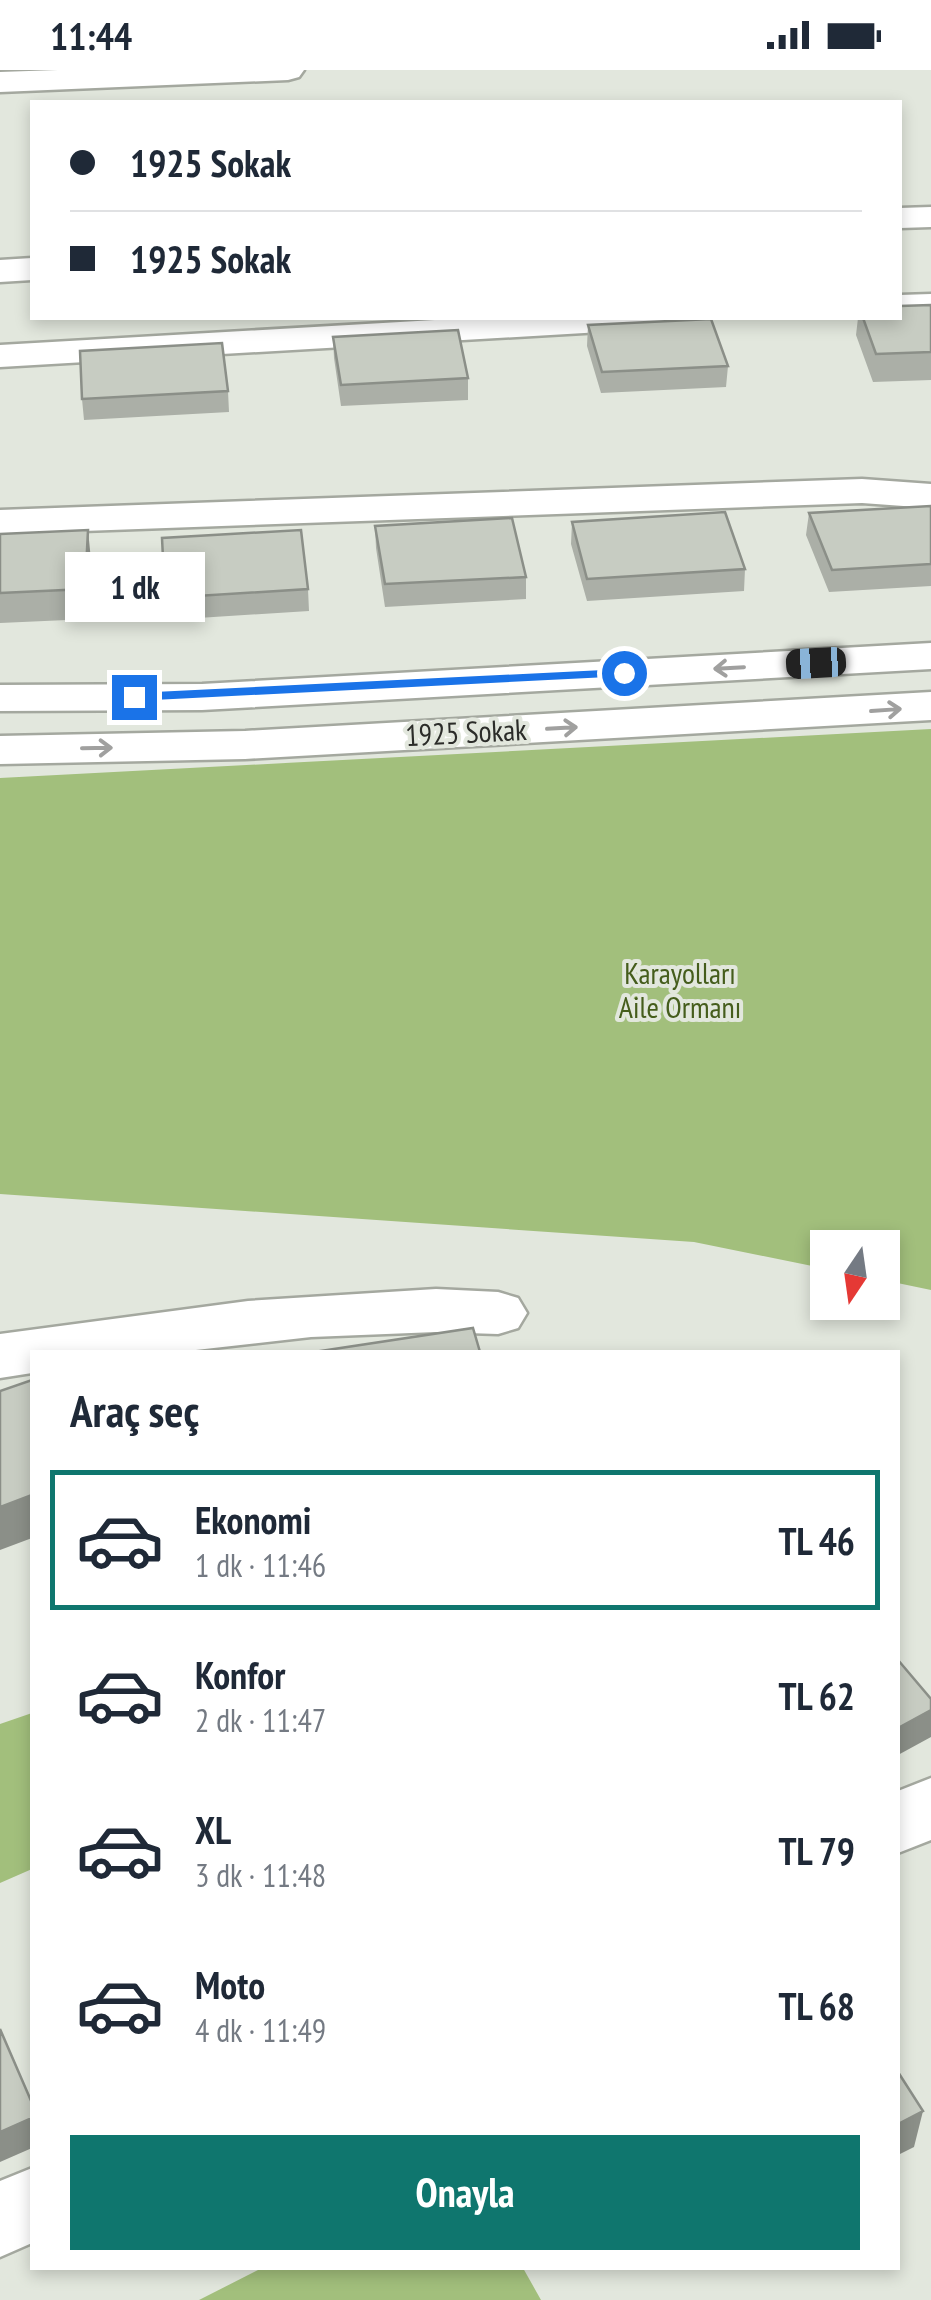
<!DOCTYPE html>
<html lang="tr">
<meta charset="utf-8">
<style>
:root{--surface:#fff;--page:#f6f6f7;--text:#1f2937;--muted:#747a83;--line:#e0e1e3;--accent:#0f766e}
body{margin:0;font-family:"PT Sans Narrow",sans-serif;background:var(--page);color:var(--text);height:100vh;display:flex;flex-direction:column;font-size:38px;white-space:nowrap}
*{box-sizing:border-box;margin:0}
p{font-size:32px;color:var(--muted)}
.icon{flex:none;width:55px;height:55px;fill:none;stroke:currentColor;stroke-width:2;stroke-linecap:round;stroke-linejoin:round}
.map{position:relative;flex:1;overflow:hidden}
.drawer{position:absolute;left:30px;top:1280px;width:870px;height:920px;display:flex;flex-direction:column;background:var(--surface);border-radius:0px;box-shadow:0 5px 15px #0003}
.drawer>*{flex:none}
.hud{position:absolute;left:30px;top:30px;width:872px;height:220px;border-radius:0px;box-shadow:0 5px 15px #0003;display:grid;align-content:center;height:220px;padding:0 40px;background:var(--surface)}
.needle{width:65px;rotate:193deg}
.tools{position:absolute;left:810px;top:1160px;display:grid;gap:20px}
.tools a{display:grid;place-items:center;width:90px;height:90px;border-radius:0px;background:var(--surface);box-shadow:0 5px 15px #0003;font-size:50px}
.end{position:absolute;width:45px;height:45px;margin:-22px;border:12px solid #1a73e8;background:#fff;box-shadow:0 0 0 5px #fff}
.from{border-radius:50%}
.bubble{position:absolute;height:70px;border-radius:0px;background:var(--surface);box-shadow:0 5px 15px #0003;font-size:32px;font-weight:600;line-height:70px;text-align:center}
.car{position:absolute;width:30px;height:60px;margin:-30px -15px;border-radius:12px;box-shadow:0 0 8px 2px #0007;background:linear-gradient(#222 24%,#8ab4d8 0 40%,#222 0 76%,#8ab4d8 0 86%,#222 0)}
.hud b{display:flex;align-items:center;gap:35px;height:95px;font-size:38px}
.hud b+b{border-top:2px solid var(--line)}
.hud i{width:25px;height:25px;background:var(--text)}
ul{padding:0;list-style:none}
li{display:flex;align-items:center;gap:30px;height:140px;margin:0 20px 15px;padding:0 20px;border:5px solid transparent;border-radius:0px}
li div{flex:1}
li b{display:block;font-size:38px}
li em{font-style:normal;font-weight:600}
li.selected{border-color:var(--accent)}
li>.icon{width:90px;height:90px;stroke-width:1.5}
h2{padding:0 40px;font-size:45px;line-height:120px}
.primary-button{display:flex;gap:20px;margin-top:auto;padding:20px 40px}
.primary-button a{flex:1;height:115px;border-radius:0px;background:var(--accent);color:#fff;font-size:40px;font-weight:600;line-height:115px;text-align:center}
.status{display:flex;justify-content:space-between;align-items:center;height:70px;padding:0 50px;background:var(--surface);direction:ltr}
.status svg{height:28px;fill:currentColor}
.map>svg:first-child{display:block}
</style>
<div class="status"><b>11:44</b><svg viewBox="0 0 49 12"><path d="M0 12V9h3v3zM5 12V6h3v6zM10 12V3h3v9zM15 12V0h3v12zM26 1h20v11H26zM47 4h2v5h-2z"/></svg></div>
<div class="map">
<svg width="931" height="2230" viewBox="0 0 931 2230">
<rect width="100%" height="100%" fill="#e2e7dd"/>
<!-- green -->
<path fill="#a2bf7c" d="M931,659V1220L883,1210L882,1178H828L827,1199L694,1172L0,1124V708Z
M32,1643V1799L0,1813V1654Z
M262,2198H523L541,2230H199Z"/>
<g fill="none" stroke-linecap="round" stroke-linejoin="round">
<!-- minor casing -->
<g stroke="#a4a89f" stroke-width="5">
<path id="minor" d="M58,0H304L299,7L288,10L0,22V2Z
M931,137V157L900,158V138Z
M32,188V210L0,212V190Z
M931,224V246L900,247V225Z
M469,248H670L665,256L652,259L0,297V275Z
M862,409L931,414V438L862,433L0,464V440Z
M436,1219L498,1222L518,1228L527,1243L518,1258L498,1264L436,1262L311,1267L178,1282H32V1303L0,1308V1264L248,1231Z
M931,1708V1770L898,1783V1721Z
M32,2098V2173L0,2187V2111Z"/>
</g>
<!-- major casing -->
<g stroke="#a4a89f" stroke-width="5">
<path id="major" d="M931,573V599L202,640L0,641V615L202,614Z
M931,622V650L245,689L0,694V666L245,661Z"/>
</g>
<!-- minor -->
<use href="#minor" fill="#fff" fill-rule="evenodd"/>
<!-- major -->
<use href="#major" fill="#fff" fill-rule="evenodd"/>
</g>
<!-- wall -->
<path fill="#abafa7" d="M931,235V310L873,312L856,265L858,248H900Z
M588,255L728,296L726,317L601,323L587,276Z
M333,267L468,308V330L341,336L334,288Z
M228,321L229,342L84,350L82,329Z
M931,436V516L829,522L806,465L809,443Z
M572,452L745,499L744,521L587,531L571,474Z
M375,456L526,507V529L385,537L376,478Z
M0,464L91,490L89,549L0,553Z
M308,519L309,541L167,550L165,528Z"/>
<!-- shaded-wall -->
<path fill="#8b8f88" d="M88,460L91,490L89,549L85,519Z
M32,1425V1468L0,1480V1437Z
M931,1640V1667L898,1685V1658Z
M923,2041L914,2077L898,2085V2054Z
M32,2048V2078L0,2092V2062Z"/>
<!-- building -->
<path fill="#c7ccc2" stroke="#8b8f88" stroke-width="2.5" d="M931,235V282L876,284L863,248H900V236Z
M711,249L728,296L602,302L588,255Z
M458,260L468,308L341,315L333,267Z
M222,273L228,321L82,329L80,281Z
M931,436V494L832,500L809,443Z
M725,442L745,499L587,509L572,452Z
M512,448L526,507L385,514L375,456Z
M88,460L85,519L0,523V464Z
M301,460L308,519L165,528L162,468Z
M473,1258L480,1282H314Z
M32,1310V1425L0,1437V1321Z
M898,1590L931,1629V1640L898,1658Z
M0,1959L32,2033V2048L0,2062Z
M898,2002L923,2041L898,2054Z"/>
<!-- one-way arrows -->
<defs><path id="oneway-shaft" d="M-6 0H5M1.5-3L5.5 0L1.5 3" fill="none" stroke-width="1.6" stroke-linecap="round" stroke-linejoin="round" transform="scale(2.5)"/></defs>
<g stroke="#a0a09f">
<use href="#oneway-shaft" transform="translate(729 598) rotate(177)"/>
<use href="#oneway-shaft" transform="translate(886 640) rotate(-4)"/>
<use href="#oneway-shaft" transform="translate(562 658) rotate(-3)"/>
<use href="#oneway-shaft" transform="translate(97 678) rotate(-1)"/>
</g>
<!-- route -->
<path fill="#1a73e8" d="M624,599L628,600V606L134,631L128,627L134,623Z"/>
<g text-anchor="middle" stroke-width="8" stroke-linejoin="round" paint-order="stroke">
<!-- street labels -->
<g font-size="30" fill="#2b2c29" stroke="#e2e7dd">
<text transform="translate(466 663) rotate(-3)" y="10">1925 Sokak</text>
</g>
<!-- park labels -->
<g font-size="30" fill="#455d1c" stroke="#e2e7dd">
<text x="680" y="914">Karayolları<tspan x="680" dy="34">Aile Ormanı</tspan></text>
</g>
</g>
</svg>
<div class="tools">
<a><svg class="needle" viewBox="-14 -14 28 28"><path d="M0-13l5 13h-10z" fill="#e53935"/><path d="M0 13l5-13h-10z" fill="#747a83"/></svg></a>
</div>
<i class="end from" style="left:624px;top:603px"></i>
<i class="end" style="left:134px;top:627px"></i>
<div class="bubble" style="left:65px;top:482px;width:140px">1 dk</div>
<i class="car" style="left:816px;top:593px;rotate:267deg"></i>
<div class="hud">
<b><i class="from"></i>1925 Sokak</b>
<b><i></i>1925 Sokak</b>
</div>
<section class="drawer">
<h2>Araç seç</h2>
<ul>
<li class="selected"><svg class="icon" aria-label="car" viewBox="0 0 24 24"><path d="M5 17H2v-5l4-1 3-4h7l3 4 3 1v5h-3M9 17h6M6 11h13"/><circle cx="7" cy="17" r="2"/><circle cx="17" cy="17" r="2"/></svg><div><b>Ekonomi</b><p>1 dk · 11:46</p></div><em>TL 46</em></li>
<li><svg class="icon" aria-label="car" viewBox="0 0 24 24"><path d="M5 17H2v-5l4-1 3-4h7l3 4 3 1v5h-3M9 17h6M6 11h13"/><circle cx="7" cy="17" r="2"/><circle cx="17" cy="17" r="2"/></svg><div><b>Konfor</b><p>2 dk · 11:47</p></div><em>TL 62</em></li>
<li><svg class="icon" aria-label="car" viewBox="0 0 24 24"><path d="M5 17H2v-5l4-1 3-4h7l3 4 3 1v5h-3M9 17h6M6 11h13"/><circle cx="7" cy="17" r="2"/><circle cx="17" cy="17" r="2"/></svg><div><b>XL</b><p>3 dk · 11:48</p></div><em>TL 79</em></li>
<li><svg class="icon" aria-label="car" viewBox="0 0 24 24"><path d="M5 17H2v-5l4-1 3-4h7l3 4 3 1v5h-3M9 17h6M6 11h13"/><circle cx="7" cy="17" r="2"/><circle cx="17" cy="17" r="2"/></svg><div><b>Moto</b><p>4 dk · 11:49</p></div><em>TL 68</em></li>
</ul>
<div class="primary-button"><a>Onayla</a></div>
</section>
</div>
